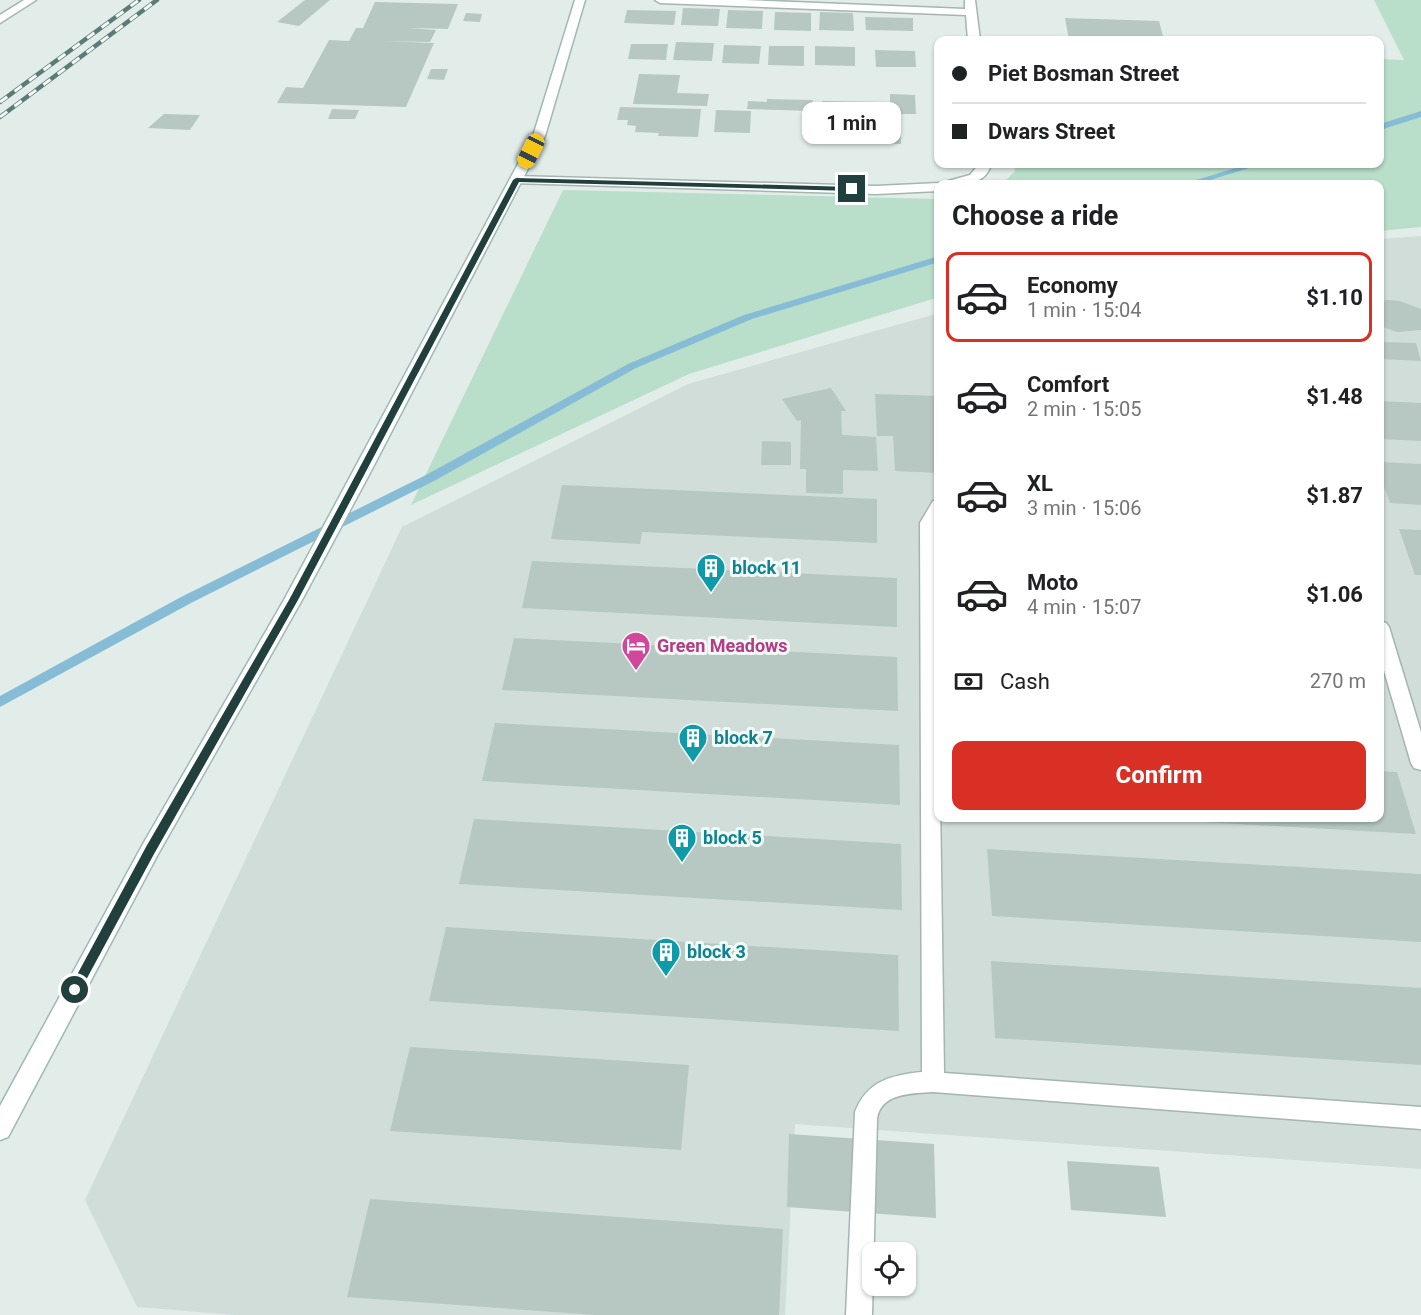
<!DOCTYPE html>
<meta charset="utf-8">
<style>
:root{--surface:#fff;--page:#f2f2f2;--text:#202124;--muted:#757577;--line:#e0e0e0;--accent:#d93025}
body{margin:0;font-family:Roboto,sans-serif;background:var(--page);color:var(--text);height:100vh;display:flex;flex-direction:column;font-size:22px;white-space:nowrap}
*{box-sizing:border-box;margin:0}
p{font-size:20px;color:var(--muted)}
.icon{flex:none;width:33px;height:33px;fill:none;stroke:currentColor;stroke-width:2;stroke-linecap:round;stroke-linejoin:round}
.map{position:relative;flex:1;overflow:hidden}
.drawer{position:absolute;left:934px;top:180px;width:450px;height:642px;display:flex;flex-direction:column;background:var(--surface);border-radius:12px;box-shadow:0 2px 4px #0004}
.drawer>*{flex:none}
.guide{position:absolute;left:934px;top:36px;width:450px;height:132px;border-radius:12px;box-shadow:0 2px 4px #0004;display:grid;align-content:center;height:132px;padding:0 18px;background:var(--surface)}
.tools{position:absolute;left:862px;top:1242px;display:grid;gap:12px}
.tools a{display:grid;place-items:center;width:54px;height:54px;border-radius:12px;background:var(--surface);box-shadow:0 2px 4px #0004;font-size:30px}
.end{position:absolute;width:27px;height:27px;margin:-14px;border:8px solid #213f3c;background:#fff;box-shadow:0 0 0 3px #fff}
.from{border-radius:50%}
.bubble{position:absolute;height:42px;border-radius:12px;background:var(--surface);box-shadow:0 2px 4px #0004;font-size:20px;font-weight:700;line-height:42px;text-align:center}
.car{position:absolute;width:18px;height:36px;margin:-18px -9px;border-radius:8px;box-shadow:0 0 4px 2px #0007;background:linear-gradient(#f5c518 24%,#345 0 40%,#f5c518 0 76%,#345 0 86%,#f5c518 0)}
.guide b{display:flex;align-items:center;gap:21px;height:57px;font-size:22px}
.guide b+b{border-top:2px solid var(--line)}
.guide i{width:15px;height:15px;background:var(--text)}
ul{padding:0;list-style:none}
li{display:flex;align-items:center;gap:18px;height:90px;margin:0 12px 9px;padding:0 6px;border:3px solid transparent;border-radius:12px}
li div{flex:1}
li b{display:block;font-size:22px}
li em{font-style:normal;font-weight:700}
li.active{border-color:var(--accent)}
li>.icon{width:54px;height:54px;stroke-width:1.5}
h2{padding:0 18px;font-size:27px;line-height:72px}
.pay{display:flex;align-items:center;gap:15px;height:66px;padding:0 18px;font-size:22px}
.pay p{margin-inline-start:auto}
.button{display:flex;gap:12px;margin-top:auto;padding:12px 18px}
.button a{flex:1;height:69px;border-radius:12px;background:var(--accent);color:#fff;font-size:24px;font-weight:700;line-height:69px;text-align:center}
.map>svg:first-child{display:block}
</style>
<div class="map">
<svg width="1421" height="1315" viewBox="0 0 1421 1315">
<rect width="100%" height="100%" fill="#e2edea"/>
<!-- built -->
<path fill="#d0ddd9" d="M1421,236V1169L795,1124L785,1315H235L137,1307L85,1200L402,527L688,384L939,313V818H1380V239Z"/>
<!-- green -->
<path fill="#b9dfca" d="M1374,0H1421V227L1380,231V184H1002L1015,171L1014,164H1380V59L1404,60Z
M563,190L939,199V297L689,374L411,505Z"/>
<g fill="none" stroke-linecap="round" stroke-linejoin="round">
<!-- stream -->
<path fill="#86bcd5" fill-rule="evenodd" d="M1421,111V117L1380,130V124Z
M1249,164H1262L1197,184H1183Z
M939,256V262L752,319L636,368L434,481L191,603L0,707V696L181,597L426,475L628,364L744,315Z"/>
</g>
<!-- building -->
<path fill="#b7c8c3" d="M305,0H330L299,26L277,22Z
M375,2L458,4L448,29L410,28L436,30L430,42L382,41L434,43L406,107L277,103L286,87L303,88L329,40L349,41L356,28H363Z
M683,8L720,9L718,26L681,25Z
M627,10L676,11L674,25L624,23Z
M728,10L763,11L762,29L726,28Z
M775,12L811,13V31L774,30Z
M820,12L853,13L854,31L819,30Z
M466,13L482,14L480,22L463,21Z
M865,17L913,18V31L866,30Z
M1065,18L1159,21L1164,40H1069Z
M676,42L714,43L712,61L673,60Z
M631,44H668L666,60L628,59Z
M724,45L761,46L759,64L722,63Z
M769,46H804V66L768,65Z
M815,46L855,47V66L815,65Z
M875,50L915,51L916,67H876Z
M431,69H448L444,80L427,79Z
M639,74L680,75L677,93L709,94L707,106L633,104Z
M890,94L915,95L916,114H899L900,121L822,119V101L890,102Z
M767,99L813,100L812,111L747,109L748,101L767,102Z
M620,107L701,109L698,137L658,136L659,133L635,132L636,126L627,125L628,120H617Z
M332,109L359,110L355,119H328Z
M716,110L751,111L750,133L714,132Z
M164,114L200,115L190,130L148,128Z
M866,127L900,128L901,144L866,143Z
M1388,300L1400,301L1421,309V330L1397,332L1380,326V301Z
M1380,342L1416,343L1421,361L1380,359Z
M831,388L846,411H841L842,435L876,437L878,471L843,470V494L806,493V469H800L801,420L797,421L782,399Z
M875,394L939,396V473L895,471L893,436H877Z
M1380,401L1421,403V441L1380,439Z
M762,441L791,442V465H761Z
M1380,462L1421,464V505L1390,503L1380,476Z
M562,485L877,499V543L642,532L640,544L551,539Z
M1399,529L1421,530V575H1415Z
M532,561L897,578V627L522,608Z
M514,638L897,657L898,711L502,690Z
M495,723L899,745L900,805L482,781Z
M1380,771L1397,772L1416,834L1147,819V818H1380Z
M474,819L901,844L902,910L459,884Z
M987,849L1421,874V942L992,916Z
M446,927L898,955L899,1031L429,1001Z
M991,961L1421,988V1065L995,1038Z
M410,1047L689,1065L681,1150L390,1131Z
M789,1134L934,1144L936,1218L787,1207Z
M1067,1161L1159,1167L1166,1217L1071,1210Z
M370,1199L783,1229L779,1315H596L347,1297Z"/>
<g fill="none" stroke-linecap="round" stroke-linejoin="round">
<!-- lane casing -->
<g stroke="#a4b5b2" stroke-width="3">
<path id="lane" d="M939,500V518L936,523L944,1073L1421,1107V1129L933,1092C913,1093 880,1093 877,1119L872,1315H846L855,1112C867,1081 891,1075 922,1072L920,523L933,501Z
M1380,621L1386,623L1389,627L1421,732V770L1414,768L1411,763L1380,657Z"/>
</g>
<!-- street casing -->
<g stroke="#a4b5b2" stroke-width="3">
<path id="street" d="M24,0H36L0,23V15Z
M655,0H744L965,9V0H975L980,40H968L966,15L660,3Z
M979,164H991C987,184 963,186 947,184L948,181L970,175Z
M516,176L876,186L939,183L944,184H939V191L876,194L512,183L510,180Z"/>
</g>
<!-- secondary casing -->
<g stroke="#9fb9b4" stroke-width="3">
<path id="secondary" d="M575,0H585L545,136L370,473L302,600L157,856L8,1137L0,1140V1106L143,844L284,600L533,136Z"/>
</g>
<!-- lane -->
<use href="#lane" fill="#fff" fill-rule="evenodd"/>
<!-- street -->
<use href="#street" fill="#fff" fill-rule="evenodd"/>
<!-- secondary -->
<use href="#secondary" fill="#fff" fill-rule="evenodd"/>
<!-- rail casing -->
<g stroke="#5b7b77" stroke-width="4.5">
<path id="rail" d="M0,102L139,0
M0,117L157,0"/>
</g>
<!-- rail -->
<use href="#rail" stroke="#f3f9f7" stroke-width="3" stroke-dasharray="9" stroke-linecap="butt"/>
</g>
<!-- route -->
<path fill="#213f3c" d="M516,178L852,187L856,189L852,191L519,182L298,600L154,854L79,993H71V986L146,847L289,600L513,180Z"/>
<!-- icons -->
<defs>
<g id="building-pin" transform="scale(1.5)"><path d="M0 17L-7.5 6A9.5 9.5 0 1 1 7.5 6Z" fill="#0f9aa8" stroke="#f3f9f7"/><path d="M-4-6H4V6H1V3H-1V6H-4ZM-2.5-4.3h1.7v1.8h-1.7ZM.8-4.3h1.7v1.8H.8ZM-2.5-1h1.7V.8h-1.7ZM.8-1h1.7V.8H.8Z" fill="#fff"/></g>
<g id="hotel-pin" transform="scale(1.5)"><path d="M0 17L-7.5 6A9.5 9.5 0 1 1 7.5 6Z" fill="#d1479c" stroke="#f3f9f7"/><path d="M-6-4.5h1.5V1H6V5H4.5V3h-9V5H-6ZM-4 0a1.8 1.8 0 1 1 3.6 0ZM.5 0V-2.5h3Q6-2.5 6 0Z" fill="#fff"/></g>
</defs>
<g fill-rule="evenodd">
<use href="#building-pin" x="711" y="568"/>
<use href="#hotel-pin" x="636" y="646"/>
<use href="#building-pin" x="693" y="738"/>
<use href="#building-pin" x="682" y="838"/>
<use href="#building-pin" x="666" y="952"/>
</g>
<g text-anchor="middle" stroke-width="6" stroke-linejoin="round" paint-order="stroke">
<!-- culture labels -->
<g font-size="18" font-weight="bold" fill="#0d838f" stroke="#f3f9f7" text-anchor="start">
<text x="732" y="574">block 11</text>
<text x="714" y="744">block 7</text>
<text x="703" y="844">block 5</text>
<text x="687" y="958">block 3</text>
</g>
<!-- hotel labels -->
<g font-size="18" font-weight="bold" fill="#b23c85" stroke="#f3f9f7" text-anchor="start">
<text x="657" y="652">Green Meadows</text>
</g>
</g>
</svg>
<div class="tools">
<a><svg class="icon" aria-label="locate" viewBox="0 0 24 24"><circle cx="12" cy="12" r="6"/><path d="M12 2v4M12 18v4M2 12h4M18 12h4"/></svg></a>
</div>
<i class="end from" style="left:75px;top:990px"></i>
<i class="end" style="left:852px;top:189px"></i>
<div class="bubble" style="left:802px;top:102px;width:99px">1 min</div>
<i class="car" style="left:531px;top:151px;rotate:207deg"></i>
<div class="guide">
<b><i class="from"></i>Piet Bosman Street</b>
<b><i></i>Dwars Street</b>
</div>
<section class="drawer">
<h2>Choose a ride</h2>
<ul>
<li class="active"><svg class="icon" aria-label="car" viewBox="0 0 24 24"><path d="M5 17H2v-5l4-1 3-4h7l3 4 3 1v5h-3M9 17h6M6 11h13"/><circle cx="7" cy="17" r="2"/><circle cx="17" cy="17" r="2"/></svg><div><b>Economy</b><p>1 min · 15:04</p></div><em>$1.10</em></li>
<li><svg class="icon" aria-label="car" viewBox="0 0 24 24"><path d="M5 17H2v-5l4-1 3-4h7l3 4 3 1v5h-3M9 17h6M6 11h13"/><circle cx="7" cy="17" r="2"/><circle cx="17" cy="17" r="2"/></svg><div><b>Comfort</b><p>2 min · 15:05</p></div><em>$1.48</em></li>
<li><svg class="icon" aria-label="car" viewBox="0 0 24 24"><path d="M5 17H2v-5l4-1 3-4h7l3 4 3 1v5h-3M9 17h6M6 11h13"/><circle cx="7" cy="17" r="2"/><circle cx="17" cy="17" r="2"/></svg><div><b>XL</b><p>3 min · 15:06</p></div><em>$1.87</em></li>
<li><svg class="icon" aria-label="car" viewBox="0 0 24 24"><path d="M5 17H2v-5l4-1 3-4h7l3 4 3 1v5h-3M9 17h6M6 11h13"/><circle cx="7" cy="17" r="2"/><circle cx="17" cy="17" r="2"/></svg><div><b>Moto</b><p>4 min · 15:07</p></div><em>$1.06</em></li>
</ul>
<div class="pay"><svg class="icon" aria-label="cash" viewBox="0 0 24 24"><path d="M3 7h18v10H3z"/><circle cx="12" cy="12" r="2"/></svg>Cash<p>270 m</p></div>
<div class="button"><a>Confirm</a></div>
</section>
</div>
